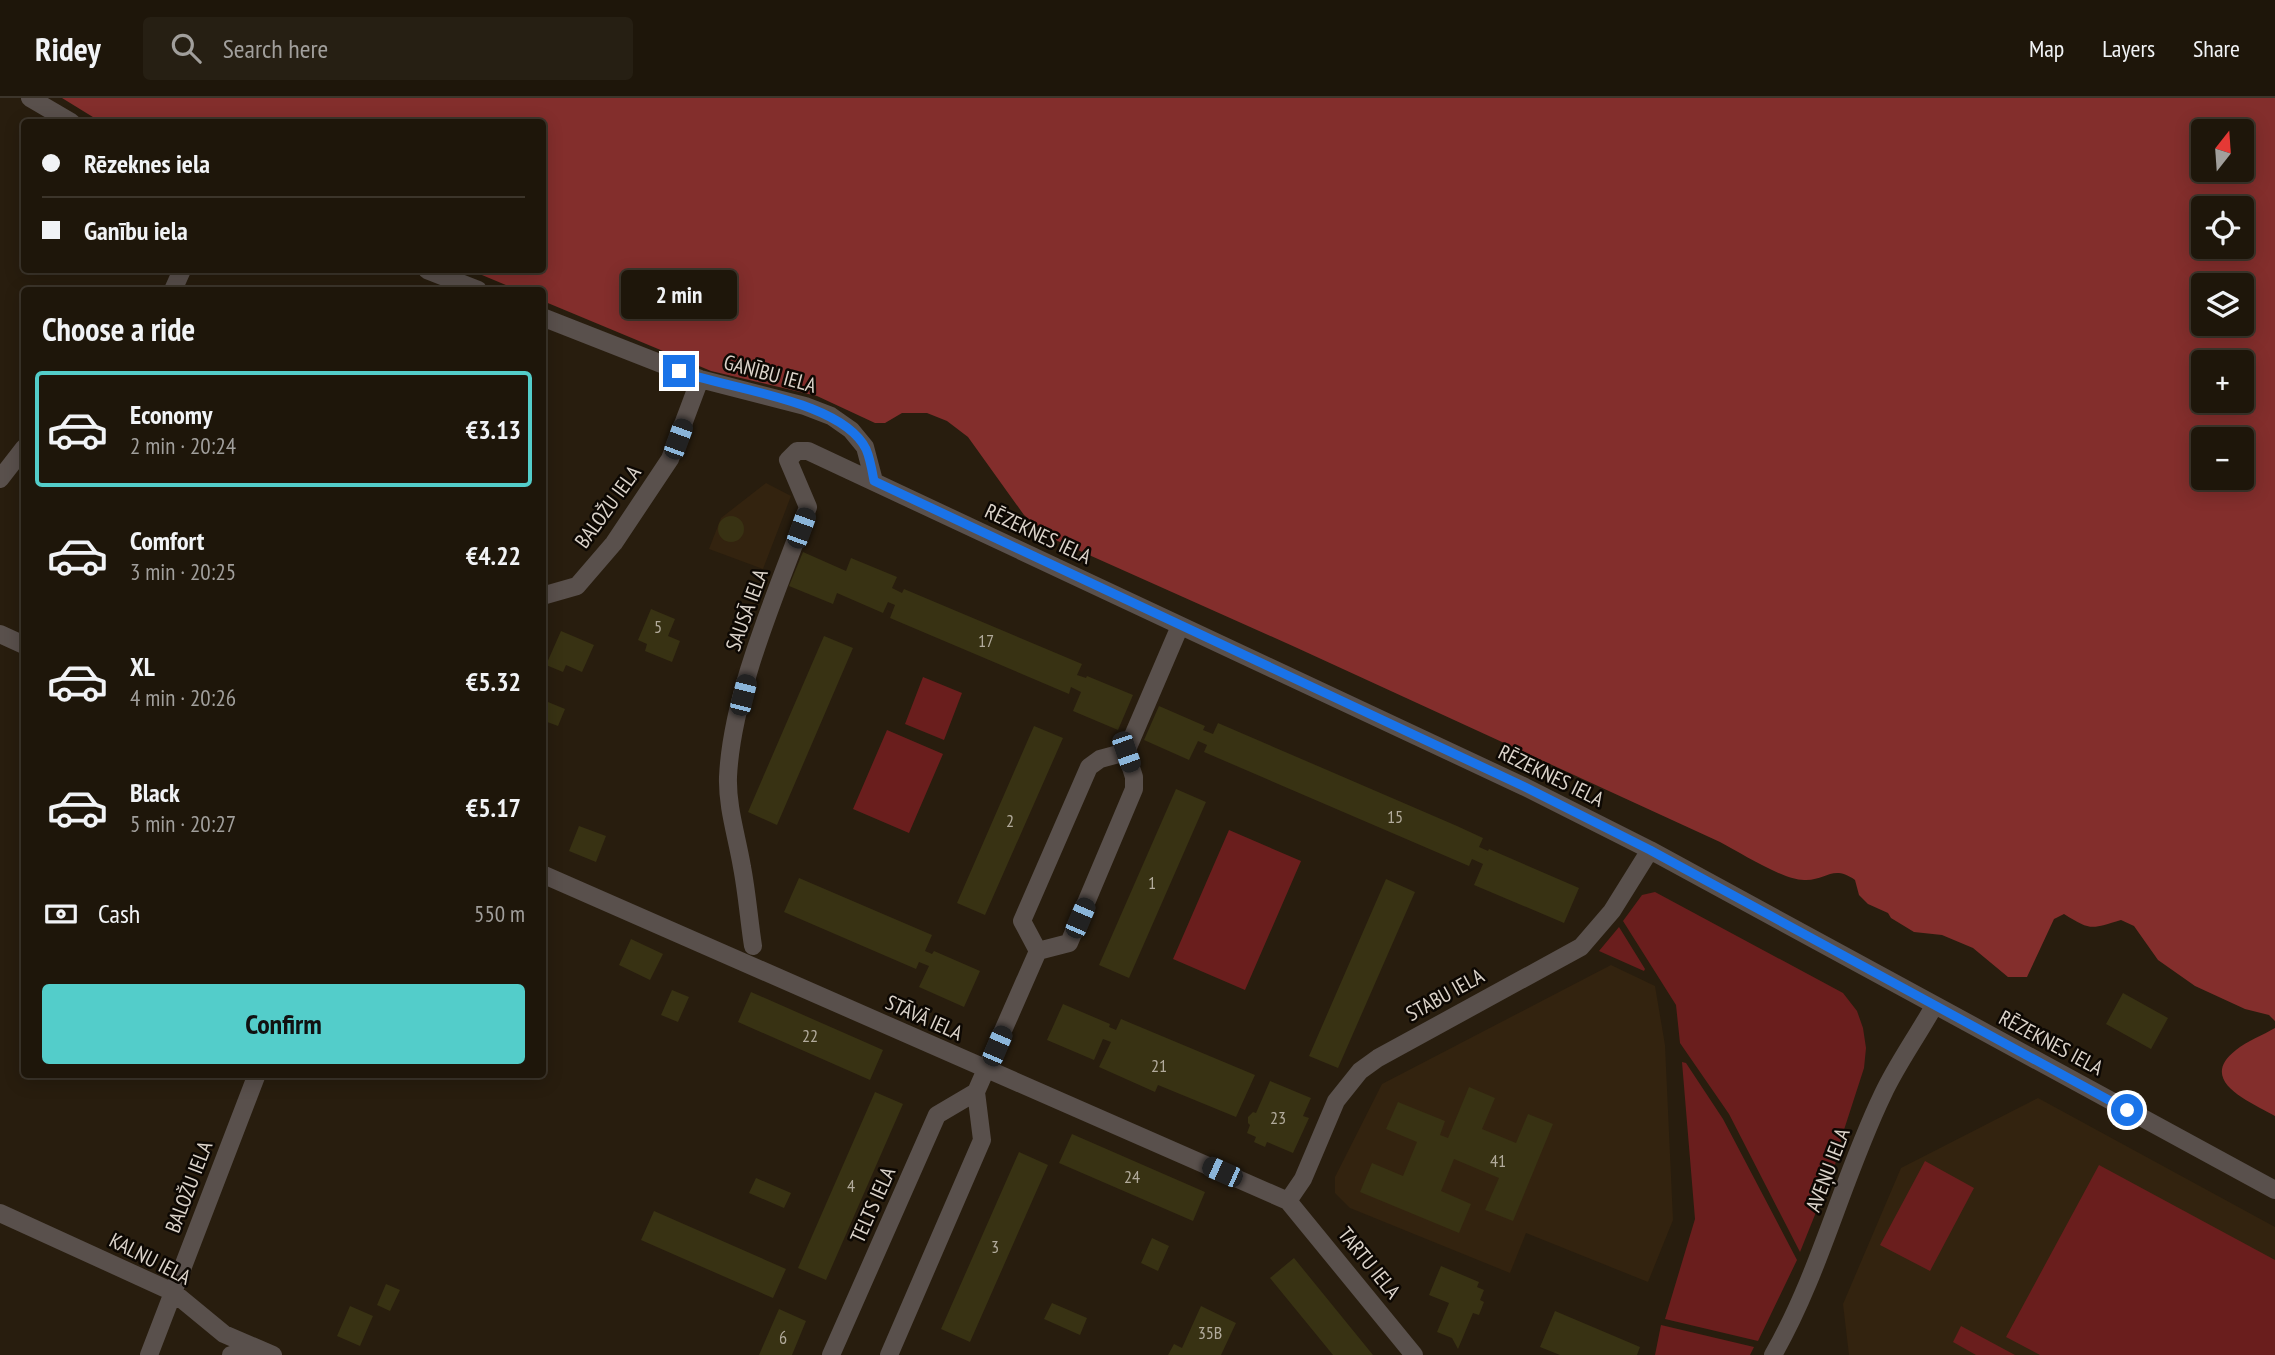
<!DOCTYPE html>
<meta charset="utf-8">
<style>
:root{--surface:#1e160a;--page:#261f13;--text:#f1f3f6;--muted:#a19f9c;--line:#3c352b;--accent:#53cdca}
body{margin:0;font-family:"PT Sans Narrow",sans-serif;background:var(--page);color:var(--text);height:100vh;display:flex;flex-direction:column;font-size:26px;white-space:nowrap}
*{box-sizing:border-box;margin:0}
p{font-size:23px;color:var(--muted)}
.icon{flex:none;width:38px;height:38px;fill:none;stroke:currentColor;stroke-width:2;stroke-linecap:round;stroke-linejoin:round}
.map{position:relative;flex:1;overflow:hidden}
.side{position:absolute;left:21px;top:189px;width:525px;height:791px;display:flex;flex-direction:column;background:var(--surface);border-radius:7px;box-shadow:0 4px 18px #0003,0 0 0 2px var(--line)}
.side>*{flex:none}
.hud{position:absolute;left:21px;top:21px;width:525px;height:154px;border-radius:7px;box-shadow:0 4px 18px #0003,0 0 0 2px var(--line);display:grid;align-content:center;height:154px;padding:0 21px;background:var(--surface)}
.needle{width:46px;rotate:17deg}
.buttons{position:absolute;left:2191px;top:21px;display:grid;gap:14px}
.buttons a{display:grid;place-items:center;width:63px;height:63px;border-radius:7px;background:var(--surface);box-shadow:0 4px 18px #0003,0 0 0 2px var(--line);font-size:35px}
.end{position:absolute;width:32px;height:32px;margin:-16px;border:9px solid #1a73e8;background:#fff;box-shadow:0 0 0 4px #fff}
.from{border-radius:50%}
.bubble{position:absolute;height:49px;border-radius:7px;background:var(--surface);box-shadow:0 4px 18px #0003,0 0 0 2px var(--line);font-size:23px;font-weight:600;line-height:49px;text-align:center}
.car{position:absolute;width:21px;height:42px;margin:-21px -10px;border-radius:9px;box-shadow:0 0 5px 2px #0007;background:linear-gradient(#222 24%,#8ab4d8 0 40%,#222 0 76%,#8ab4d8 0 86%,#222 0)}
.hud b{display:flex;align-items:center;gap:24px;height:66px;font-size:26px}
.hud b+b{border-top:2px solid var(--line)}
.hud i{width:18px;height:18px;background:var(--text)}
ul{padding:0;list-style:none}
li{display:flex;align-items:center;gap:21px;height:116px;margin:0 14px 10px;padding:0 7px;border:4px solid transparent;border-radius:7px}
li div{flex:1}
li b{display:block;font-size:26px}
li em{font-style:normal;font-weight:600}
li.active{border-color:var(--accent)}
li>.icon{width:63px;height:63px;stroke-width:1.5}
h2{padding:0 21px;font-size:32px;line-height:84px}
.pay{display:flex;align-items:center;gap:18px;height:77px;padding:0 21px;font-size:26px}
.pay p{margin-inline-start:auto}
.action{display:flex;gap:14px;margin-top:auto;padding:14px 21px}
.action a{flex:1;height:80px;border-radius:7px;background:var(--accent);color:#111;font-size:28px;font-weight:600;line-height:80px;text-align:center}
header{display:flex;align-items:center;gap:42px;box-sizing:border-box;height:98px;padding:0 35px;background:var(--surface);border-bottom:2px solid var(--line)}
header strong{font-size:33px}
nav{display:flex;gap:38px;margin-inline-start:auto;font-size:24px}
.search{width:490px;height:63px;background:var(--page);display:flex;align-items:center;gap:18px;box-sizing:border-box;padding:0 24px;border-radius:7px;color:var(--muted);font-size:26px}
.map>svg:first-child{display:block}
</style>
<header>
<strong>Ridey</strong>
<div class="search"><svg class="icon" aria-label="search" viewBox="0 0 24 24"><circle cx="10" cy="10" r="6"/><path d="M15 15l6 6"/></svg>Search here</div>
<nav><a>Map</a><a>Layers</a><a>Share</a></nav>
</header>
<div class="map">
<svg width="2275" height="1257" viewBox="0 0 2275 1257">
<rect width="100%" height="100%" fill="#281d0e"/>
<!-- built -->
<path fill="#33230f" d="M766,385L791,398L763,471L709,451L721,420Z
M1611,867L1655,888L1665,947L1673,1122L1648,1184L1526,1135L1510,1175L1350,1110L1335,1095V1079L1382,986Z
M2038,1000L2275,1129V1257H1849L1843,1206L1901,1070Z"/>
<!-- green -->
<path fill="#6a1e1d" d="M923,579L962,595L944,642L905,626Z
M887,632L943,656L909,735L853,711Z
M1229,732L1301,763L1245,892L1173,861Z
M1655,794L1843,895L1857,913L1863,930L1866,950L1864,970L1842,1038L1835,1067L1800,1154L1729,1016L1680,945L1676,907L1623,823L1642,797Z
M1619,829L1645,871L1644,873L1599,853Z
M1682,964L1686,965L1723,1021L1797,1162L1758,1243L1665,1221L1695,1121Z
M1925,1063L1974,1090L1930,1173L1880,1147Z
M2099,1067L2275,1162V1257H2040L2006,1239Z
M1661,1227L1754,1249L1750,1257H1655Z
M1961,1228L2015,1257H1976L1953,1244Z"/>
<!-- forest -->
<path fill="#832e2c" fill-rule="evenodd" d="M62,0H2275V923L2269,917L2245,911L2195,888L2158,862L2134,828L2121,822C2091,831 2091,833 2064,816L2054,821L2027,879H2008L1973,850L1942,837L1914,834L1891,820L1888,815L1868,806L1859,797L1855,782C1832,766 1827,783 1804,782C1783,782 1741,755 1720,744L1295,549L1051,440L1024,417L968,339L947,323L927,315H902L885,325H875L817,298L711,273L543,203L542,192H518L470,172H542V24H101ZM2203,33H2242V72H2203ZM2203,110H2242V149H2203ZM2203,187H2242V226H2203ZM2203,264H2242V303H2203ZM2203,341H2242V380H2203Z
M2275,930V1018C2251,1004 2196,983 2236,952C2247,943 2263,937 2275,930Z"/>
<!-- building -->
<path fill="#383213" d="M718 431a13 13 0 1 1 26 0a13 13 0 1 1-26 0Z
M803,454L846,473L851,460L897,479L892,490L902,495L904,491L1082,566L1077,577L1086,580L1087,578L1133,597L1118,632L1073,613L1081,594L1071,589L1069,596L890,520L895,507L888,504L883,515L837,495L833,506L789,488Z
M651,511L675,521L668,538L680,543L672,564L645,553L647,546L638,542Z
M561,533L594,547L582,574L566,567L563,574L546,567Z
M824,538L853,550L777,727L748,714Z
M548,604L565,611L558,628L542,622Z
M1159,608L1205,628L1203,632L1213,636L1218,625L1457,728L1483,740L1479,749L1488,753L1489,751L1579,790L1564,825L1474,787L1483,766L1472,761L1469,768L1204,654L1207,647L1198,643L1189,662L1144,642Z
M1034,628L1063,640L985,817L957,805Z
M1176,691L1206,704L1129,880L1099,867Z
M579,728L606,738L596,764L569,753Z
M799,780L932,837L925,853L932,856L934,853L980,873L964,909L919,889L929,868L919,864L916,871L784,814Z
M1386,781L1415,794L1338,970L1309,958Z
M631,841L663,856L650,882L619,867Z
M672,892L689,899L678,924L661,917Z
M751,894L883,952L870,982L738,924Z
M2123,895L2168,920L2151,951L2106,926Z
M1063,906L1110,926L1109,929L1116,932L1121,921L1255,977L1236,1019L1158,987L1155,994L1099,969L1111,944L1103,941L1094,962L1047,942Z
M1270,983L1311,1000L1303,1018L1309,1020L1293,1055L1267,1044L1265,1049L1254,1044L1256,1039L1247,1035L1250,1027L1248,1025V1019L1253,1014L1256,1015Z
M1469,989L1495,1000L1482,1031L1516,1045L1528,1016L1553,1026L1513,1123L1485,1112L1499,1080L1454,1061L1441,1093L1471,1106L1459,1135L1360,1094L1372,1065L1403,1078L1417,1044L1386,1031L1398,1004L1445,1023L1440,1037L1448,1040Z
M875,994L903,1006L826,1182L798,1170Z
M1072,1036L1205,1094L1193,1123L1059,1065Z
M1019,1054L1048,1067L970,1244L941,1231Z
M756,1080L791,1095L784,1110L749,1095Z
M654,1113L786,1171L773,1200L641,1142Z
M1152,1140L1169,1148L1158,1173L1141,1165Z
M1294,1160L1373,1257H1333L1270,1180Z
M1441,1168L1479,1184L1477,1189L1484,1192L1480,1202L1484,1204L1479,1217L1473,1215L1458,1251L1452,1240L1437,1234L1449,1205L1429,1197Z
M386,1186L400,1192L390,1213L377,1207Z
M1052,1205L1087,1220L1080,1237L1044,1221Z
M350,1208L373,1218L360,1248L337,1238Z
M1201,1208L1236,1225L1221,1257H1168L1174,1246L1182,1250Z
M779,1211L806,1223L792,1257H759Z
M1555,1213L1640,1249L1637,1257H1560L1540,1249Z"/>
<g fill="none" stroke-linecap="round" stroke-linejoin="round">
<!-- minor -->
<path stroke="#59504c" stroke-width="18" d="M30,0L71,24
M427,172L478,192
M173,192L182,172
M542,219L700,281L805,308L831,318L851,332L865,349L874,383
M0,381L24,350
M542,498L577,488L614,445L670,361L700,281
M0,536L24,547
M542,776L1288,1103L1414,1257
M753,848C749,822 747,795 742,769C737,739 727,709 728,679C732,593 779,490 808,409L788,362L797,353H808L1525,689L1650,752L2275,1092
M1038,853L1069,845L1134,691V679L1126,654L1180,528
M1038,853L1022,823L1089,669L1100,661L1126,654
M1288,1103L1303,1081L1336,1003L1360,973L1378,960L1581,849L1612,813L1650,752
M0,1115L173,1194L224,1236L273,1257
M149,1257L257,976
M231,1257L259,1251
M831,1257L937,1017L976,994
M889,1257L982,1042L976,994L1038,853
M1773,1257C1820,1175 1842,1081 1883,996C1897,966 1918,937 1934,908"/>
</g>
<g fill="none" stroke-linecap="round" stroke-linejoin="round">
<!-- route -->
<path stroke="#1a73e8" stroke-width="9" d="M679,273C727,291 842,302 866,351C870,360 872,372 874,383L1525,689L1650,752L2127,1012"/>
</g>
<g text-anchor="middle" stroke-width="5" stroke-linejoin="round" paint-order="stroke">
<!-- number labels -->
<g font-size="18" fill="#b2ab9c">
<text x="658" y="535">5</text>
<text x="986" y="549">17</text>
<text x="1395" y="725">15</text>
<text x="1010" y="729">2</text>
<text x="1152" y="791">1</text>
<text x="810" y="944">22</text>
<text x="1159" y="974">21</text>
<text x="1278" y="1026">23</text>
<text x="1498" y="1069">41</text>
<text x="1132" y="1085">24</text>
<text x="851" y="1094">4</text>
<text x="995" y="1155">3</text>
<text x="1210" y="1241">35B</text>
<text x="783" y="1246">6</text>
</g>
<!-- street labels -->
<g font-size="21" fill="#dbd3ca" stroke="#0d0803">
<text transform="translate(770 276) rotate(15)" y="7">GANĪBU IELA</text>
<text transform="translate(608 409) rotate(-54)" y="7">BALOŽU IELA</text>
<text transform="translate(1038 436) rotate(25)" y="7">RĒZEKNES IELA</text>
<text transform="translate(747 512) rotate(-70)" y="7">SAUSĀ IELA</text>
<text transform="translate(1551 678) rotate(26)" y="7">RĒZEKNES IELA</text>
<text transform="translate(1445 897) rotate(-29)" y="7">STABU IELA</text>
<text transform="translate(924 920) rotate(24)" y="7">STĀVĀ IELA</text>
<text transform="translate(2051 945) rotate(28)" y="7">RĒZEKNES IELA</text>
<text transform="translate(1828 1072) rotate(-69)" y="7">AVEŅU IELA</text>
<text transform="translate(189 1089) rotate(-69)" y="7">BALOŽU IELA</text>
<text transform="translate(873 1107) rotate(-66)" y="7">TELTS IELA</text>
<text transform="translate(150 1161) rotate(27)" y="7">KALNU IELA</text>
<text transform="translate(1369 1165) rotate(51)" y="7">TARTU IELA</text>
</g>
</g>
</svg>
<div class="buttons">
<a><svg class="needle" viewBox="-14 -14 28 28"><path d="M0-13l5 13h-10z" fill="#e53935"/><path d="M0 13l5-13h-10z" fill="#a19f9c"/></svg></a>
<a><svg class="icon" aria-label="locate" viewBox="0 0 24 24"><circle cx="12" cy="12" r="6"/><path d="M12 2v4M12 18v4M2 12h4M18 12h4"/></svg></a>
<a><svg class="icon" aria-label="layers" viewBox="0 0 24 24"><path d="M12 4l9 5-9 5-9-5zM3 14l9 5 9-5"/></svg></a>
<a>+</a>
<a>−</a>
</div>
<i class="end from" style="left:2127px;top:1012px"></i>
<i class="end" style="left:679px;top:273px"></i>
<div class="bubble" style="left:621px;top:172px;width:116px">2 min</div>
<i class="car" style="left:678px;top:341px;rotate:20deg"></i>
<i class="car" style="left:801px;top:430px;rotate:20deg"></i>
<i class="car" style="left:743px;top:597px;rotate:14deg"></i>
<i class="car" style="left:1126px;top:654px;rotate:161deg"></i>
<i class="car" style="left:1080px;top:820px;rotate:23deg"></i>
<i class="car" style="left:997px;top:948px;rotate:23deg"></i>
<i class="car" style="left:1222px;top:1074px;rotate:294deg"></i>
<div class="hud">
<b><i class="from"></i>Rēzeknes iela</b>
<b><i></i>Ganību iela</b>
</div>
<section class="side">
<h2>Choose a ride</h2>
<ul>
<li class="active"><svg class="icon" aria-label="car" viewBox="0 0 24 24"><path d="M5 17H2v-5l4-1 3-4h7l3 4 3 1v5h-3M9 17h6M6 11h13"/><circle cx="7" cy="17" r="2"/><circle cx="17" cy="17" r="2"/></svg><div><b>Economy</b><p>2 min · 20:24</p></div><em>€3.13</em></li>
<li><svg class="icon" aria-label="car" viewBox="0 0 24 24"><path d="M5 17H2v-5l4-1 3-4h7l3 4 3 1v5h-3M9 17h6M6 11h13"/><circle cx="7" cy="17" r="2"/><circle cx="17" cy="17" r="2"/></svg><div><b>Comfort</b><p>3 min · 20:25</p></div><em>€4.22</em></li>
<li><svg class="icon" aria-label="car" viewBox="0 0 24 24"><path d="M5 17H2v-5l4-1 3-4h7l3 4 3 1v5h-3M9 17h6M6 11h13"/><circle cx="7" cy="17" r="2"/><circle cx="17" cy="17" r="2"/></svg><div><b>XL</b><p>4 min · 20:26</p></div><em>€5.32</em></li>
<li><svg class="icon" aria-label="car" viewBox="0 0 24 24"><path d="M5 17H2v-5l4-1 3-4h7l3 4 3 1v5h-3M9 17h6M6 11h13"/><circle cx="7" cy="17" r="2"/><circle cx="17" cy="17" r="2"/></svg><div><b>Black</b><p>5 min · 20:27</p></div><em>€5.17</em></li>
</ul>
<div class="pay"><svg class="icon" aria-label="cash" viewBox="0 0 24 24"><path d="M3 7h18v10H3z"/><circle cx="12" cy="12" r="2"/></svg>Cash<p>550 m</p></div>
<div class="action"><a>Confirm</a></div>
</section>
</div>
